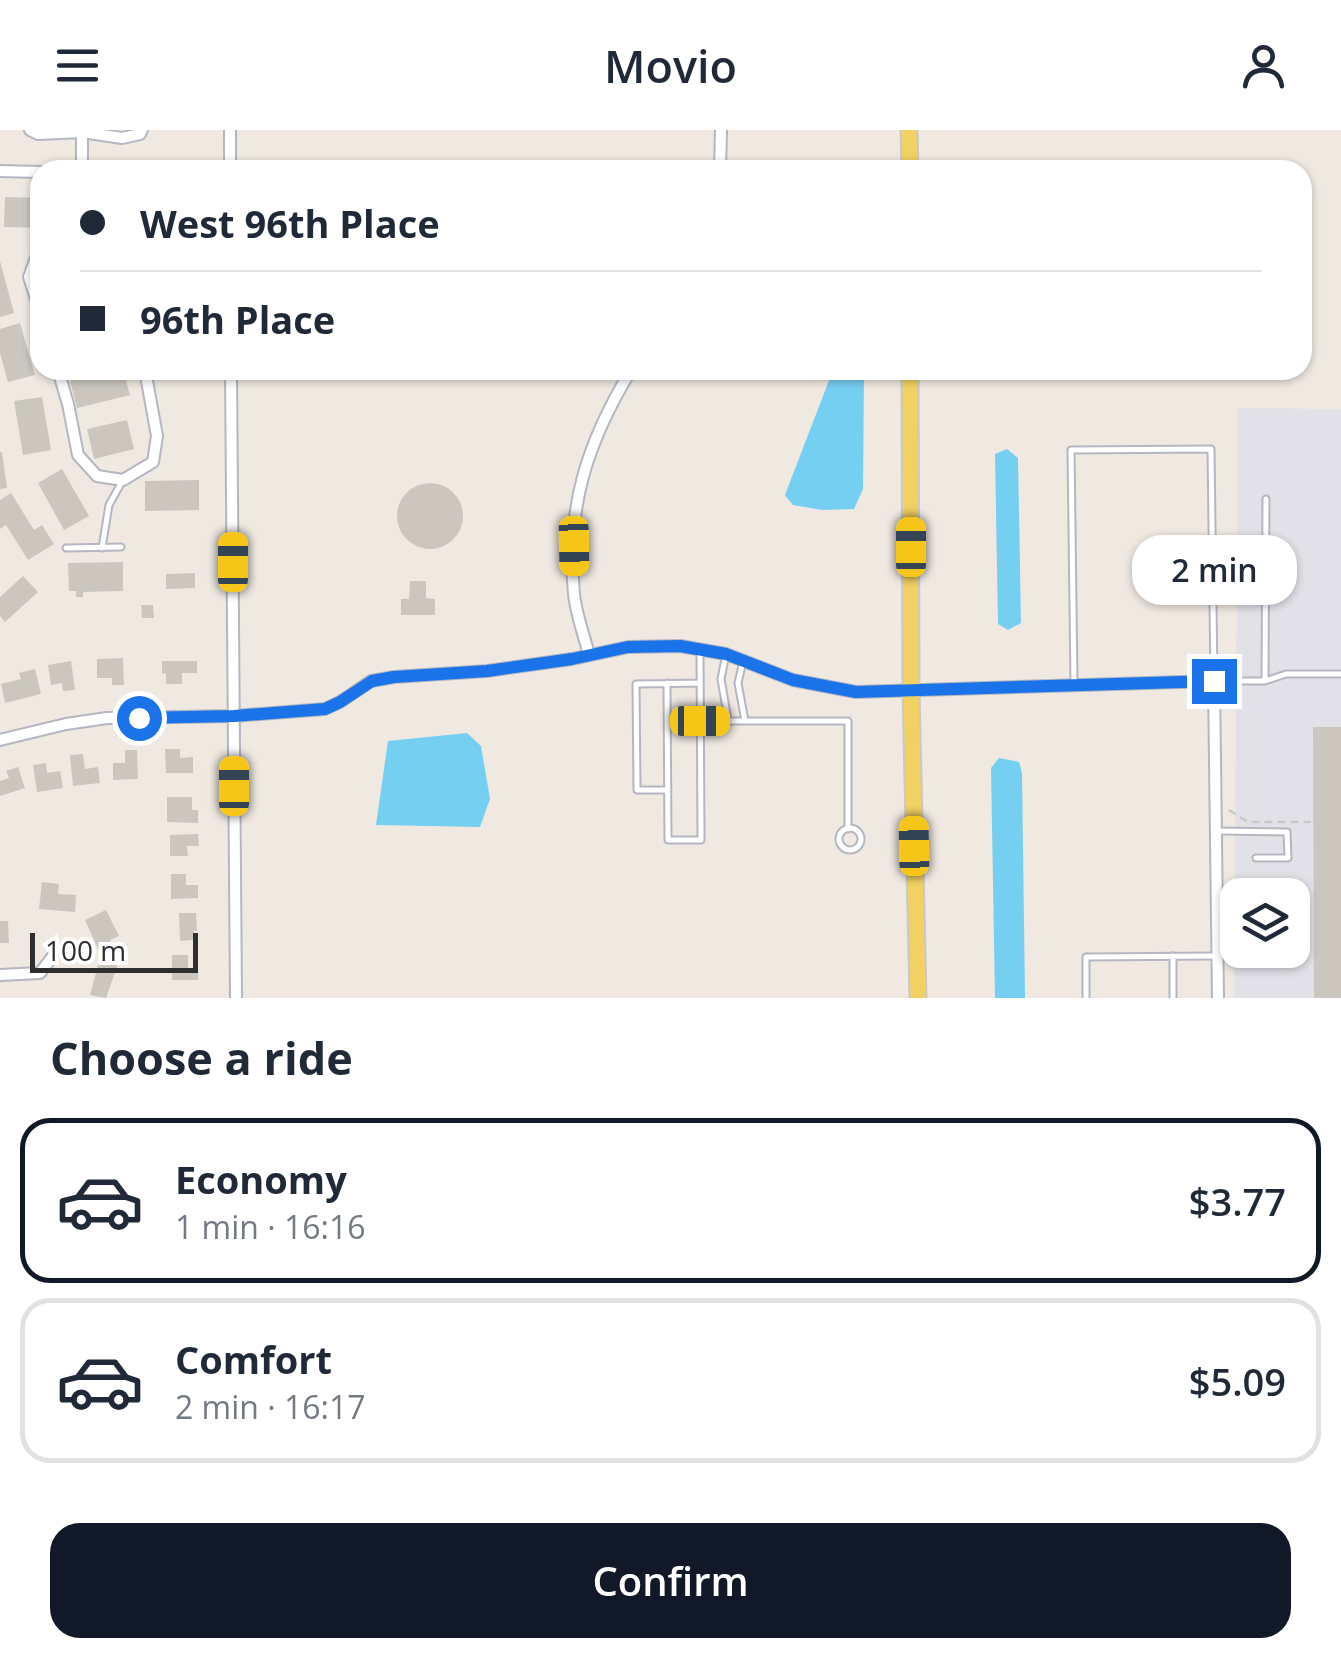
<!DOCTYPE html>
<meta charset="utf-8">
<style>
:root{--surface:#fff;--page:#f6f6f7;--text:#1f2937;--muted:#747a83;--line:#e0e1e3;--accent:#111827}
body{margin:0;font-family:"Open Sans",sans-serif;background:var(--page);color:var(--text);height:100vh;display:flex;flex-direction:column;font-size:38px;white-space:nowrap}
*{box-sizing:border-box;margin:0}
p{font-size:32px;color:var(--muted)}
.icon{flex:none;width:55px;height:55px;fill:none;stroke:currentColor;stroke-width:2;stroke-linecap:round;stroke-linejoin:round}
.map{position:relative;height:868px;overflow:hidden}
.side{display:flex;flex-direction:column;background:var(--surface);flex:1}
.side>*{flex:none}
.banner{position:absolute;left:30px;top:30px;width:1282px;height:220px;border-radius:30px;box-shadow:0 2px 8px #0004;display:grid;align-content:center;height:220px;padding:0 50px;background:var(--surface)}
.controls{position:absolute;left:1220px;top:748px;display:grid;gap:20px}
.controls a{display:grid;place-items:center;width:90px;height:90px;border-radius:20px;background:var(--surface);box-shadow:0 2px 8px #0004;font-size:50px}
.scale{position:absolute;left:30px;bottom:25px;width:168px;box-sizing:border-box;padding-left:10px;border:5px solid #2e2e2e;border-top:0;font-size:28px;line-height:35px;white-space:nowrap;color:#2e2e2e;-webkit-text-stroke:8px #fff;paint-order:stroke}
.end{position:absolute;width:45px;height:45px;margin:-22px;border:12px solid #1a73e8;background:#fff;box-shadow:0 0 0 5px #fff}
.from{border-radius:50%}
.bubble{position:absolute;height:70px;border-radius:30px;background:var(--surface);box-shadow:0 2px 8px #0004;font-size:32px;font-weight:600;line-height:70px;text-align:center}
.car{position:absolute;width:30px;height:60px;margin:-30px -15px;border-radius:12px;box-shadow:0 0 8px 2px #0007;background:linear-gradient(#f5c518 24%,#345 0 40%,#f5c518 0 76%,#345 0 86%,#f5c518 0)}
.banner b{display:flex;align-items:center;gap:35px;height:95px;font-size:38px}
.banner b+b{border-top:2px solid var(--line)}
.banner i{width:25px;height:25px;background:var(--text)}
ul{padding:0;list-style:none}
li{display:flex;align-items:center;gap:30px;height:165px;margin:0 20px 15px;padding:0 30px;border:5px solid var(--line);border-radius:30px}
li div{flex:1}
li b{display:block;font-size:38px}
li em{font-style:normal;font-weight:600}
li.active{border-color:var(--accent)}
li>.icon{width:90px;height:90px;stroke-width:1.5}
h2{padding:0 50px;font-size:45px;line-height:120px}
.cta{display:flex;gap:20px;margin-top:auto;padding:20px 50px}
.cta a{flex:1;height:115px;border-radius:30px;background:var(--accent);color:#fff;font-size:40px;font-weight:600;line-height:115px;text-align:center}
header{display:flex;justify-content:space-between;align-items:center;height:130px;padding:0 50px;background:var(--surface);font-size:45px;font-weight:600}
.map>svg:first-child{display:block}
</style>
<header><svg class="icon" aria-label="menu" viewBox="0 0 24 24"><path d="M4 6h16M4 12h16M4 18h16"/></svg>Movio<svg class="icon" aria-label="person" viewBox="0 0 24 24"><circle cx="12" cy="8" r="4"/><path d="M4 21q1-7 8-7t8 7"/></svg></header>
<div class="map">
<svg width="1341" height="868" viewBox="0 0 1341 868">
<rect width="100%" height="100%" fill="#efe9e1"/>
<!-- industrial -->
<path fill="#e3e1e8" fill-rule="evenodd" d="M1238,278L1341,279V868H1234ZM1238,765H1292V820H1238Z"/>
<!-- water -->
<path fill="#75cff0" d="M833,240H864L863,359L854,379L822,380L793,375L785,365Z
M1007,319L1018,328L1021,493L1008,500L998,494L995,324Z
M467,603L481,616L490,669L480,697L376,695L388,611Z
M999,628L1019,632L1022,643L1025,868H995L991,638Z"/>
<!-- building -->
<path fill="#cbc7bf" d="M5,67L40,68V98L4,97Z
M0,131L14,183L0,187Z
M20,193L35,245L8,252L0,223V199Z
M113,240H123L130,265L77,278L70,251Z
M42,267L51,320L23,325L14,271Z
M127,290L134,319L94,329L87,299Z
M0,322H2L7,358L0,359Z
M62,339L89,386L64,400L38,353Z
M199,350V380L145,381V351Z
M397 386a33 33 0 1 1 66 0a33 33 0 1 1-66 0Z
M11,363L34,400L42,395L54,414L28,430L6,395L0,399V370Z
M123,432V461L83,462V467H76V461H69L68,433Z
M195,443V458L166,459V444Z
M23,446L38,462L5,492L0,486V467Z
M410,451H426V468L435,469V485H401V469H409Z
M141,475H153L154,488H142Z
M123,528L124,555H112V548H97V529Z
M71,531L75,560L63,561L62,553L51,555L48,535Z
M162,531H197V543H182V554H166V543L162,544Z
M35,539L41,564L5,573L1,554L21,549L19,543Z
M1313,597H1341V868H1314Z
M165,619H180V628L193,627V643H166Z
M125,620H137L138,649L113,650V633H125Z
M83,624L85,639L98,637L100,653L73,656L70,625Z
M46,633L47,643L60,641L63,658L37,662L33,635Z
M18,637L25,658L0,666V651L9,648L6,641Z
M167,667H192V680H198V693L167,692Z
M198,704L199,716H187L188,726H170V705Z
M171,744H186V755H198V768L171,769Z
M42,752L59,754L58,764L76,765L75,782L39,779Z
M106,780L119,806L110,810L112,815L99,821L85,790Z
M179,783H196L197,801H194V810L180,811Z
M0,791H8L9,813H0Z
M172,825H188V838H198V850H172Z
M100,828L118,834L106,868L90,865Z"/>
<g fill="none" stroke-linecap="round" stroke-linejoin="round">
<!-- service casing -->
<g stroke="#b4b7c1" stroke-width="9">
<path id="service" d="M770,40H847
M66,418L121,417
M102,418L109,375L123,350
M726,524L721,549L728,590
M743,531L738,553L745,591
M1265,551L1266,369
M667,553L668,710H701L700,520
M1074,553L1071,320L1211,319L1214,551H1265L1286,544H1341
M700,591H848V699
M668,660H637L636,554L700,553
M839 709a11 11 0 1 1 22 0a11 11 0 1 1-22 0Z
M1219,701L1287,702L1288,728H1256
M1173,826V868
M1086,868V827L1215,826"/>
</g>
<!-- minor casing -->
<g stroke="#b4b7c1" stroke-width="14">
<path id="minor" d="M30,0L38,4L82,2L122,8L140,4L142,0
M82,40V2
M230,40V0
M720,40L721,0
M0,41L40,42
M40,127L36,128L29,147L40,181
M58,240L68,274L78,325L97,346L123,350L153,332L157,306L145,240
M231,240L236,868
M589,525C584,505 576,484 574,464C566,377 587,313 631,240
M0,610L66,594L107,588L234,586L325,579L340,572L371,551L394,547L487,541L572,529L628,517L680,516L726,524L793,550L856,562L1214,551L1218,868
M0,845L40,843L53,826"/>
</g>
<!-- primary casing -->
<g stroke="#c9c9c9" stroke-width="19">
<path id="primary" d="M909,0L910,40
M910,240L911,561L918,868"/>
</g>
<!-- path -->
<path stroke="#c9c9c9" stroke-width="2.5" stroke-dasharray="8 5" stroke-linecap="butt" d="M1229,680L1248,692H1311"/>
<!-- service -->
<use href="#service" stroke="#fff" stroke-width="5"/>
<!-- minor -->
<use href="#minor" stroke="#fff" stroke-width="10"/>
<!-- primary -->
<use href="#primary" stroke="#f2d163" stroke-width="15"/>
</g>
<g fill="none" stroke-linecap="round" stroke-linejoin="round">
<!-- route -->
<path stroke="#1a73e8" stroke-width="12" d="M139,588L234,586L325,579L340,572L372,551L394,547L487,541L572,529L628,517L680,516L726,524L793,550L856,562L1214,551"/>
</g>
</svg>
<div class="controls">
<a><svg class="icon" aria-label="layers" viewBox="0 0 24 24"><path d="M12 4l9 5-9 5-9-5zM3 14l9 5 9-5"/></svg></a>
</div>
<div class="scale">100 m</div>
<i class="end from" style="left:139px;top:588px"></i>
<i class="end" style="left:1214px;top:551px"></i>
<div class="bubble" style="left:1132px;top:405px;width:165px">2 min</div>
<i class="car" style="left:574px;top:416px;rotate:179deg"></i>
<i class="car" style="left:911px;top:417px;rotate:0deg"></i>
<i class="car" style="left:233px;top:432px;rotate:0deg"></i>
<i class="car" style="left:700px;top:591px;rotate:90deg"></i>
<i class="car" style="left:234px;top:656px;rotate:0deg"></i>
<i class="car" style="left:914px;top:716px;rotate:359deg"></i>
<div class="banner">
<b><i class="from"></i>West 96th Place</b>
<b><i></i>96th Place</b>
</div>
</div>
<section class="side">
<h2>Choose a ride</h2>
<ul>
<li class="active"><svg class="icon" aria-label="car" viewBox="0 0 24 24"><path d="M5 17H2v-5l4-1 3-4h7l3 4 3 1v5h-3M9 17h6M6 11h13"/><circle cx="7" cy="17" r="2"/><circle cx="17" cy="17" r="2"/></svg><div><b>Economy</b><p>1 min · 16:16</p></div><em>$3.77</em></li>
<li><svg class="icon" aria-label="car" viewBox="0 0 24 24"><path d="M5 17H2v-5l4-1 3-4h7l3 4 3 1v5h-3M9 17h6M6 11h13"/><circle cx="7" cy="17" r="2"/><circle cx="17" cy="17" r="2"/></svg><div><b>Comfort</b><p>2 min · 16:17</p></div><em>$5.09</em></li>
</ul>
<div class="cta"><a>Confirm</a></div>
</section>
